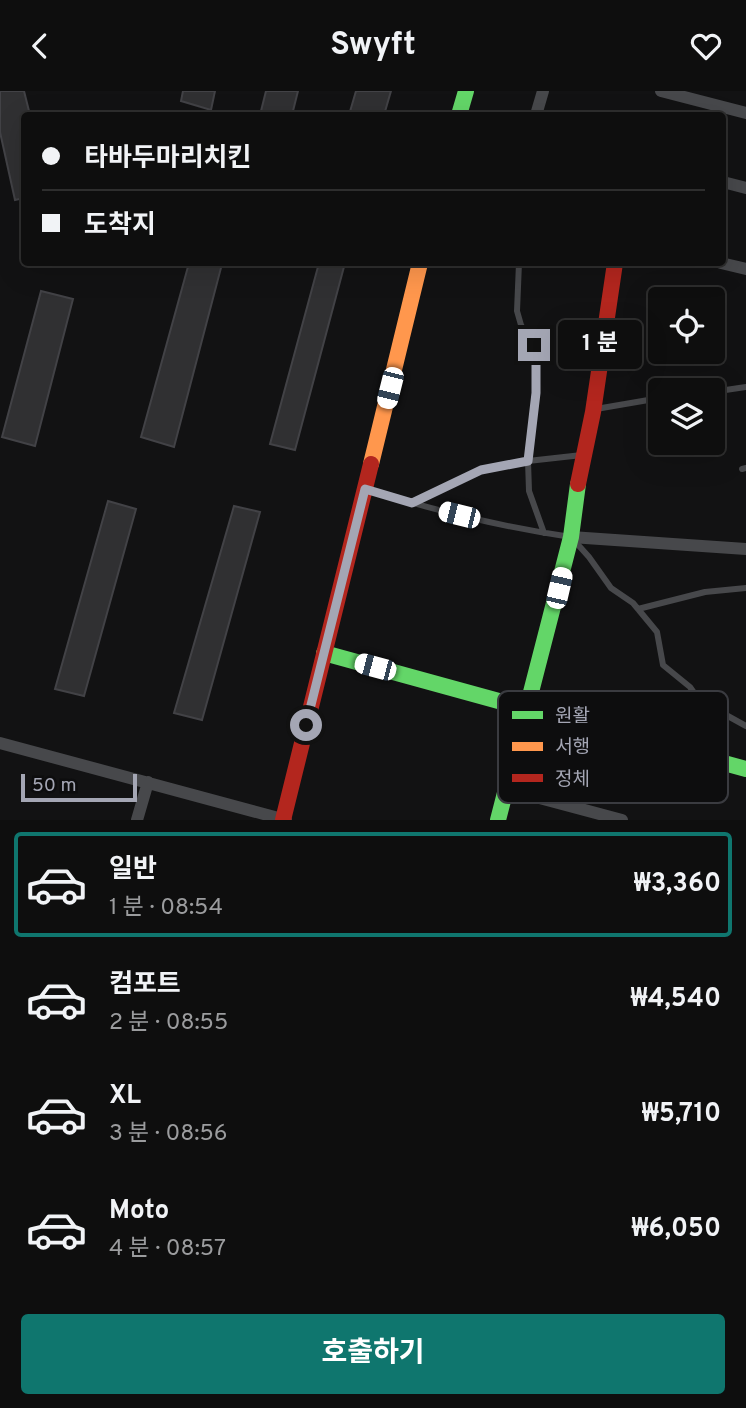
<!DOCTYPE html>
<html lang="ko">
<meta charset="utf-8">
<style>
:root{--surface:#0e0e0e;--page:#171717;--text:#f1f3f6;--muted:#9b9c9e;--line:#2e2e2e;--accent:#0f766e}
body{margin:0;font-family:Overpass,"Noto Sans KR",sans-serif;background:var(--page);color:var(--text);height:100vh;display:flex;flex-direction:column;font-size:26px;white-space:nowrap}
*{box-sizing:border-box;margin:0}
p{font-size:23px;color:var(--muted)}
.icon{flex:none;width:38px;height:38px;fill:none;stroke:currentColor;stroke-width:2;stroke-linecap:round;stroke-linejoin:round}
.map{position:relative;height:729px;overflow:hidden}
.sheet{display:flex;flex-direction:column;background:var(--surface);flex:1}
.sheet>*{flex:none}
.guide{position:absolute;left:21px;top:21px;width:705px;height:154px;border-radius:7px;box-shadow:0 7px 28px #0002,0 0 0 2px var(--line);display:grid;align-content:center;height:154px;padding:0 21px;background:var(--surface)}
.tools{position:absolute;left:648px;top:196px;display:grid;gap:14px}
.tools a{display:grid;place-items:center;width:77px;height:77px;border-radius:7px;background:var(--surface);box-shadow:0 7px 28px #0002,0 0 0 2px var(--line);font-size:35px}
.scale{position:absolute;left:21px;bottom:18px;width:116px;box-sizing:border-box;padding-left:7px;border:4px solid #a4a6b4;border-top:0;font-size:19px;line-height:24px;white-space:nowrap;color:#a4a6b4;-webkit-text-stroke:5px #0d0d0e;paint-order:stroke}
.end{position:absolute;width:32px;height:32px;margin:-16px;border:9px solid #a4a6b4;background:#111;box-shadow:0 0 0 4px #111}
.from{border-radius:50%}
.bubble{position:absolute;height:49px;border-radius:7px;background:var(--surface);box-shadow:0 7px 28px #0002,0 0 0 2px var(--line);font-size:23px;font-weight:700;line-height:49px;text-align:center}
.car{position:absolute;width:21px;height:42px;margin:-21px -10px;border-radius:9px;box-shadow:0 0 5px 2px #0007;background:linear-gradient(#fff 24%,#345 0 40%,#fff 0 76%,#345 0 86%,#fff 0)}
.guide b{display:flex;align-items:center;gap:24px;height:66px;font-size:26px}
.guide b+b{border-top:2px solid var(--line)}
.guide i{width:18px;height:18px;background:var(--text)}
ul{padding:12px 0 0;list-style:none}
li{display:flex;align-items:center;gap:21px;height:105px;margin:0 14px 10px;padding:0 7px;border:4px solid transparent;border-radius:7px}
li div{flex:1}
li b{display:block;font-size:26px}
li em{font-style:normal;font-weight:700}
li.on{border-color:var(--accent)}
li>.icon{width:63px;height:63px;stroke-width:1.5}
.cta{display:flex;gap:14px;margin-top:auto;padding:14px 21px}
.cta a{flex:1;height:80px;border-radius:7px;background:var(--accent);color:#fff;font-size:28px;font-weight:700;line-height:80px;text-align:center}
header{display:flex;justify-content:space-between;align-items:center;height:91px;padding:0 21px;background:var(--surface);font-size:32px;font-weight:700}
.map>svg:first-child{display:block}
</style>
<header><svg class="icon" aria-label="back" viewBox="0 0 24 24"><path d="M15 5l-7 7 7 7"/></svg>Swyft<svg class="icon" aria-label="heart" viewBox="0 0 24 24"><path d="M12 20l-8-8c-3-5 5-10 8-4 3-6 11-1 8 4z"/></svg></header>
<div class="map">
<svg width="746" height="729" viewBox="0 0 746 729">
<rect width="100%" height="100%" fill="#121213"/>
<!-- building -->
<path fill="#303032" stroke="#424246" stroke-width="2" d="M0,0H24L30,24H24V107L15,109L0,41Z
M183,0H215L211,19L181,10Z
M266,0H298L292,24H260Z
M356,0H391L384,24H349Z
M189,172L222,173L174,356L141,346Z
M319,172H345L295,359L270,353Z
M41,200L73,208L35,355L2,346Z
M108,410L136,418L84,605L55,598Z
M234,415L260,421L202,629L174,622Z"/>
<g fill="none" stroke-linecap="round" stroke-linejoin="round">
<!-- lane -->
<path stroke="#47484b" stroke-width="6" d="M519,172L517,220L521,234L536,258V302L528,370L529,400L544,442
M712,301L746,296
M596,318L660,307
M742,378L746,377
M366,398C433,419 501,436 571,446L589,466L611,497L633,512L657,541L663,574L690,596L699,609L746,635
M413,412L481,379L528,370L582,364
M638,518L705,501L746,497
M699,609L709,666
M663,652L683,642L704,638"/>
<!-- street -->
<path stroke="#47484b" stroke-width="12" d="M661,0L746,22
M536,24L543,0
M723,91L746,97
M721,172L746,178
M571,446L746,458
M0,652L286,729
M506,698L622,729
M137,729L148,691"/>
<!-- fast -->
<path stroke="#63d668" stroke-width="16" d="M459,24L466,0
M324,562L746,678
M498,729L571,446L578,393"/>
<!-- slow -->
<path stroke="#ff974d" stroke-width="16" d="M371,373L420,172"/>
<!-- jam -->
<path stroke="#b3261e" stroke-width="16" d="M578,393L593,321L615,172
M283,729L371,373"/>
</g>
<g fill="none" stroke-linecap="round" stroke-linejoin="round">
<!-- route -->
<path stroke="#a4a6b4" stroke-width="9" d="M306,634L365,398L412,412L481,379L528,370L536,302V258L534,254"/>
</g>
<!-- legend -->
<rect x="498" y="600" width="230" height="112" rx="10" fill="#0d0d0e" stroke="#3a3b40" stroke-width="2"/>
<rect x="512" y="620" width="31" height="8" fill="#63d668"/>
<rect x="512" y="651" width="31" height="9" fill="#ff974d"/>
<rect x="512" y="683" width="31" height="8" fill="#b3261e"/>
<g font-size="19" fill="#a4a6b4">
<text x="555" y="631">원활</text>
<text x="555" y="662">서행</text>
<text x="555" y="694">정체</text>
</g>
</svg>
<div class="tools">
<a><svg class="icon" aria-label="locate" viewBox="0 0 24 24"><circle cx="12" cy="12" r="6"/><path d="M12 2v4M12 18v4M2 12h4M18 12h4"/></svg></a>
<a><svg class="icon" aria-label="layers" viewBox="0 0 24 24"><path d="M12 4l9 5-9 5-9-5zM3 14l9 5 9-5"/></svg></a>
</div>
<div class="scale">50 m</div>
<i class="end from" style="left:306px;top:634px"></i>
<i class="end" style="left:534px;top:254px"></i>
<div class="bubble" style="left:558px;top:229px;width:84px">1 분</div>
<i class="car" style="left:390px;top:297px;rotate:194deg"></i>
<i class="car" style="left:459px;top:424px;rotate:284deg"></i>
<i class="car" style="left:559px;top:497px;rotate:13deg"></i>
<i class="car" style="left:375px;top:576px;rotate:285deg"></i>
<div class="guide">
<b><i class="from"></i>타바두마리치킨</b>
<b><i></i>도착지</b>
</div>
</div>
<section class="sheet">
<ul>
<li class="on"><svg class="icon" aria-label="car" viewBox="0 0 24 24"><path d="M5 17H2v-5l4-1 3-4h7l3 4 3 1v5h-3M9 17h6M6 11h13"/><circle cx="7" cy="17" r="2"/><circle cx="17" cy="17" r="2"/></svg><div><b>일반</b><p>1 분 · 08:54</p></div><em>₩3,360</em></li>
<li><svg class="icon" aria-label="car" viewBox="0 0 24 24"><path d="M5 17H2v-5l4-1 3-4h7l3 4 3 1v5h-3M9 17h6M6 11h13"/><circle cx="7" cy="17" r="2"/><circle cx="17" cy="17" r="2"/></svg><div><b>컴포트</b><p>2 분 · 08:55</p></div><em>₩4,540</em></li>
<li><svg class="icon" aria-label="car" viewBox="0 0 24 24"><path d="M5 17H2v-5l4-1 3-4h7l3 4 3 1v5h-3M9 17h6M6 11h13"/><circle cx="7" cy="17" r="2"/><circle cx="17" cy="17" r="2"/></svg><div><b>XL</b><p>3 분 · 08:56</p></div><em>₩5,710</em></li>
<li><svg class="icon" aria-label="car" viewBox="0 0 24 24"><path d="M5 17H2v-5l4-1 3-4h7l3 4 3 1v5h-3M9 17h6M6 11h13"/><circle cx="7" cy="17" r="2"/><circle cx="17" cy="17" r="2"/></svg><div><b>Moto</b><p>4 분 · 08:57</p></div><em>₩6,050</em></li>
</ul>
<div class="cta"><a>호출하기</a></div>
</section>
